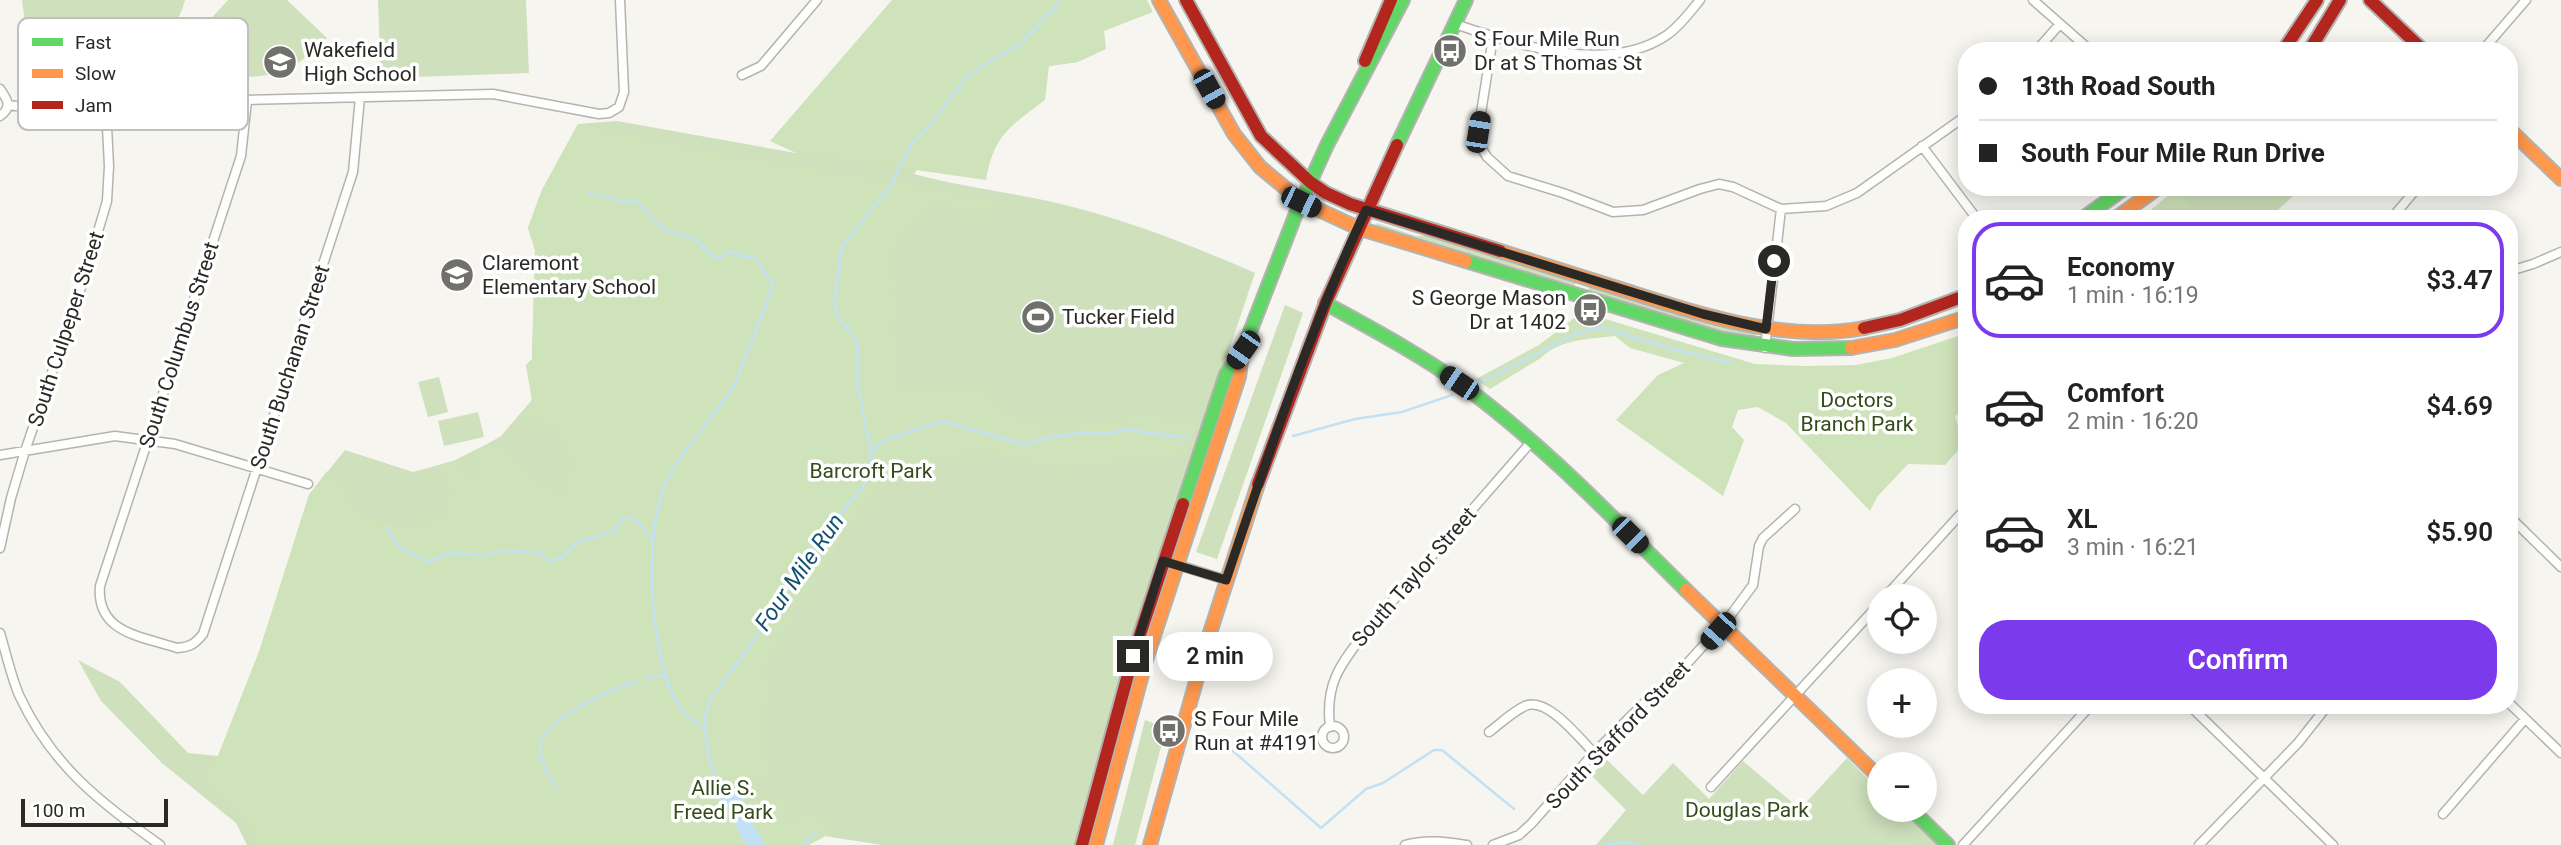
<!DOCTYPE html>
<meta charset="utf-8">
<style>
:root{--surface:#fff;--page:#f2f2f2;--text:#222;--muted:#767676;--line:#e0e0e0;--accent:#7c3aed}
body{margin:0;font-family:Roboto,sans-serif;background:var(--page);color:var(--text);height:100vh;display:flex;flex-direction:column;font-size:26px;white-space:nowrap}
*{box-sizing:border-box;margin:0}
p{font-size:23px;color:var(--muted)}
.icon{flex:none;width:38px;height:38px;fill:none;stroke:currentColor;stroke-width:2;stroke-linecap:round;stroke-linejoin:round}
.map{position:relative;flex:1;overflow:hidden}
.details{position:absolute;left:1958px;top:210px;width:560px;height:504px;display:flex;flex-direction:column;background:var(--surface);border-radius:28px;box-shadow:0 4px 18px #0003}
.details>*{flex:none}
.hud{position:absolute;left:1958px;top:42px;width:560px;height:154px;border-radius:28px;box-shadow:0 4px 18px #0003;display:grid;align-content:center;height:154px;padding:0 21px;background:var(--surface)}
.controls{position:absolute;left:1867px;top:584px;display:grid;gap:14px}
.controls a{display:grid;place-items:center;width:70px;height:70px;border-radius:50%;background:var(--surface);box-shadow:0 4px 18px #0003;font-size:35px}
.scale{position:absolute;left:21px;bottom:18px;width:147px;box-sizing:border-box;padding-left:7px;border:4px solid #2a2926;border-top:0;font-size:19px;line-height:24px;white-space:nowrap;color:#2a2926;-webkit-text-stroke:5px #fff;paint-order:stroke}
.end{position:absolute;width:32px;height:32px;margin:-16px;border:9px solid #2a2926;background:#fff;box-shadow:0 0 0 4px #fff}
.from{border-radius:50%}
.bubble{position:absolute;height:49px;border-radius:24px;background:var(--surface);box-shadow:0 4px 18px #0003;font-size:23px;font-weight:600;line-height:49px;text-align:center}
.car{position:absolute;width:21px;height:42px;margin:-21px -10px;border-radius:9px;box-shadow:0 0 5px 2px #0007;background:linear-gradient(#222 24%,#8ab4d8 0 40%,#222 0 76%,#8ab4d8 0 86%,#222 0)}
.hud b{display:flex;align-items:center;gap:24px;height:66px;font-size:26px}
.hud b+b{border-top:2px solid var(--line)}
.hud i{width:18px;height:18px;background:var(--text)}
ul{padding:12px 0 0;list-style:none}
li{display:flex;align-items:center;gap:21px;height:116px;margin:0 14px 10px;padding:0 7px;border:4px solid transparent;border-radius:28px}
li div{flex:1}
li b{display:block;font-size:26px}
li em{font-style:normal;font-weight:600}
li.on{border-color:var(--accent)}
li>.icon{width:63px;height:63px;stroke-width:1.5}
.cta{display:flex;gap:14px;margin-top:auto;padding:14px 21px}
.cta a{flex:1;height:80px;border-radius:28px;background:var(--accent);color:#fff;font-size:28px;font-weight:600;line-height:80px;text-align:center}
.map>svg:first-child{display:block}
</style>
<div class="map">
<svg width="2561" height="845" viewBox="0 0 2561 845">
<rect width="100%" height="100%" fill="#f6f5f0"/>
<!-- green -->
<path fill="#cee0bc" d="M22,0H185C175,41 136,63 98,71C90,72 80,75 71,75C57,74 43,68 30,62Z
M228,0H287L327,38C299,70 257,88 216,69C205,64 195,53 186,46Z
M378,0H526L529,73L381,78Z
M1088,33L1078,62L1049,66L936,140L914,174C965,188 1020,193 1073,207C1136,223 1195,247 1255,273L1147,593L1117,688L1074,845H882L818,835L785,845H247L236,823L162,763L101,701L78,660L120,682L188,753L218,756L259,652L309,495L345,450L413,472L453,461L489,443L501,436L532,400L526,365L532,359L535,250L528,228L542,190L578,124L617,121L796,153Z
M2179,187H2303L2268,219H2140Z
M1377,223L1416,236L1435,235L1576,280L1574,289L1375,226Z
M1590,285L1722,326L1756,333L1754,341L1704,330L1587,293Z
M1285,305L1303,313L1217,559L1196,552Z
M439,377L448,412L428,417L418,382Z
M478,412L484,437L444,446L438,421Z
M1145,720L1166,728L1135,845H1113Z
M1605,758L1643,795L1673,763L1709,799L1743,761L1800,809L1847,758L1879,790L1880,810H1900L1938,845H1596L1626,810L1592,776Z"/>
<!-- forest -->
<path fill="#cfe3ba" d="M892,0H1147L1153,12L1104,31L1106,49L1078,62L1049,66L1045,100C1010,127 994,134 986,180L796,153L770,141Z
M578,124C719,157 864,175 1007,203L982,216L931,200L894,246L896,390H978L1013,416L1054,429L1148,414L1196,424L1186,454L1069,468L1034,464L996,454L968,453L909,467L882,488L852,520L763,669L769,691L760,737L771,774L749,781V791L785,799L793,828L802,808L833,832L809,845H254L247,818L204,775L218,756L259,652L309,495L327,471L366,519L411,526L444,517L450,494L442,464L453,461L469,479L477,476L472,452L482,447L501,448L552,492L566,490L567,472L574,462L554,427L518,416L531,402L532,397L526,365L532,359L535,250L528,228L542,190Z
M2175,190L2190,208L2205,219H2140Z
M1582,312L1755,364L1804,366L1856,365L1892,358L1967,333V410L1955,416L1964,444L1945,465L1908,464L1877,497L1870,511L1786,423L1758,407L1738,410L1732,427L1744,440L1723,496L1616,420L1658,375L1684,363L1630,348L1615,336C1591,339 1559,339 1541,358L1490,389L1476,379L1539,345Z"/>
<!-- water -->
<path fill="#c2e1f4" d="M719,784L725,785L729,792L743,795L746,813L765,845H747C733,828 734,805 712,796V791Z"/>
<g fill="none" stroke-linecap="round" stroke-linejoin="round">
<!-- stream -->
<path stroke="#c2e1f4" stroke-width="2.5" d="M588,192L596,196L613,197L620,202L637,201C645,211 655,223 666,230C683,240 694,230 706,252H710L714,256L720,258L731,251L738,253L741,257L745,255L759,261L764,273L773,281C768,305 757,327 748,350C743,361 740,374 734,385C715,417 687,443 669,476C642,527 649,647 675,699C682,713 692,720 704,729
M1481,382L1576,334L1600,327L1672,349L1732,363
M1293,436L1355,419L1402,412L1452,395
M871,455L879,445L890,438L942,421L1023,444L1057,436L1083,433L1109,434L1126,429L1162,435L1188,437
M386,527L399,547L428,562L450,553L487,555L505,550L540,553L547,561L561,558L581,540L599,538L603,533L615,531L622,518H634L652,539
M646,678L667,675
M1217,737L1321,828L1366,789L1383,783L1434,750H1442L1514,809
M720,786L709,759L705,729V717L712,696L745,653L822,537L864,485L870,471V445L858,390L857,341L837,316L834,302L842,247L892,184L910,146L931,124L969,74L1022,43L1061,0
M557,789C551,777 540,763 540,748C541,719 612,690 636,681
M805,845L806,840L816,833
M1604,845L1623,842L1637,845"/>
<!-- street casing -->
<g stroke="#b3b3b0" stroke-width="11">
<path id="street" d="M2033,0L2091,51
M1455,24C1516,45 1609,75 1667,35C1680,26 1690,12 1700,0
M1493,37L1478,132L1479,144L1487,157L1508,176L1563,193L1613,212L1643,210L1700,189L1719,184L1733,187L1781,209L1826,206L1857,193L1967,115
M2036,51L2060,24
M2482,51L2526,0
M742,75L761,66L817,0
M0,89C7,99 13,107 0,116
M247,101L241,156L100,586C96,633 141,636 177,648C190,647 195,644 203,634L353,172L360,97
M8,105C58,112 110,107 159,102L493,94L599,114L609,113L619,107L624,92L620,0
M1922,146L1977,219
M2391,219L2418,187
M2510,271L2533,264L2561,252
M1765,348L1781,209
M0,455L115,436L175,444L308,484
M2510,517L2561,567
M0,548L11,498L25,451L84,279L107,201L109,166L106,107
M1175,564L1226,580
M1885,597L1967,507
M0,633C6,653 11,676 19,695C52,766 99,801 160,845
M2510,704L2561,753
M2189,705L2333,845
M1322 737a11 11 0 1 1 22 0a11 11 0 1 1-22 0Z
M1330,727C1325,685 1339,666 1364,634L1531,442
M1489,732C1500,724 1512,712 1525,706C1547,696 1579,738 1594,753
M1711,787L1880,603
M2443,814L2525,719
M1405,845C1426,839 1446,842 1467,845
M1493,845L1519,835L1531,824L1594,753L1648,699L1683,668L1730,616L1753,585L1759,546L1763,538L1795,509
M1963,845L2091,705
M2199,845L2298,743L2328,705"/>
</g>
<!-- fast casing -->
<g stroke="#b3b3b0" stroke-width="16">
<path id="fast" d="M1397,145L1466,0
M2082,219L2126,187
M1466,261L1722,339L1793,349L1851,348
M1325,303C1370,328 1416,352 1458,382C1541,442 1613,518 1686,590
M1183,504L1226,374L1243,350L1297,211L1327,145L1403,0
M1912,810L1948,845"/>
</g>
<!-- slow casing -->
<g stroke="#b3b3b0" stroke-width="16">
<path id="slow" d="M1159,0L1234,134L1260,167L1302,202L1358,228L1466,261
M2510,130L2561,179
M2115,219L2159,187
M1500,251C1545,265 1589,279 1633,293C1705,316 1787,343 1864,328
M1851,348L1895,340L1967,317
M1686,590L1880,778
M1096,845L1146,660L1239,377L1242,354
M1150,845L1208,639L1258,484"/>
</g>
<!-- jam casing -->
<g stroke="#b3b3b0" stroke-width="16">
<path id="jam" d="M1186,0L1261,136L1310,182L1326,193L1350,204L1500,251
M2370,0L2424,51
M2283,51L2317,0
M2309,51L2340,0
M1365,61L1391,0
M1864,328L1900,320L1967,295
M1258,484L1326,302L1397,145
M1082,845L1133,656L1183,504"/>
</g>
<!-- street -->
<use href="#street" stroke="#fefefd" stroke-width="8"/>
<!-- fast -->
<use href="#fast" stroke="#63d668" stroke-width="12"/>
<!-- slow -->
<use href="#slow" stroke="#ff974d" stroke-width="12"/>
<!-- jam -->
<use href="#jam" stroke="#b3261e" stroke-width="12"/>
</g>
<g fill="none" stroke-linecap="round" stroke-linejoin="round">
<!-- route -->
<path stroke="#2a2926" stroke-width="9" d="M1133,656L1163,561L1226,580C1268,455 1310,329 1366,210L1703,314L1766,329L1774,261"/>
</g>
<!-- icons -->
<defs>
<g id="bus-disc" transform="scale(1.75)"><circle r="9.5" fill="#71706d" stroke="#fff"/><path d="M-5-6H5V4H4V6H2V4H-2V6H-4V4H-5ZM-3.5-4V0h7V-4ZM-3.5 1.2v1.5H-2V1.2ZM2 1.2v1.5H3.5V1.2Z" fill="#fff"/></g>
<g id="school-disc" transform="scale(1.75)"><circle r="9.5" fill="#71706d" stroke="#fff"/><path d="M0-5L7-2L0 1L-7-2ZM-4 1L0 2.5L4 1V4Q0 6-4 4Z" fill="#fff"/></g>
<g id="stadium-disc" transform="scale(1.75)"><circle r="9.5" fill="#71706d" stroke="#fff"/><path d="M0-5a6.5 5 0 1 0 0 10a6.5 5 0 1 0 0-10ZM-3.5-1.8h7v3.6h-7Z" fill="#fff"/></g>
</defs>
<g fill-rule="evenodd">
<use href="#bus-disc" x="1450" y="51"/>
<use href="#school-disc" x="280" y="62"/>
<use href="#school-disc" x="457" y="275"/>
<use href="#bus-disc" x="1590" y="310"/>
<use href="#stadium-disc" x="1038" y="317"/>
<use href="#bus-disc" x="1169" y="731"/>
</g>
<g text-anchor="middle" stroke-width="7" stroke-linejoin="round" paint-order="stroke">
<!-- poi labels -->
<g font-size="21" fill="#2a2926" stroke="#fff" text-anchor="start">
<text x="1474" y="46">S Four Mile Run<tspan x="1474" dy="24">Dr at S Thomas St</tspan></text>
<text x="304" y="57">Wakefield<tspan x="304" dy="24">High School</tspan></text>
<text x="482" y="270">Claremont<tspan x="482" dy="24">Elementary School</tspan></text>
<text x="1566" y="305" text-anchor="end">S George Mason<tspan x="1566" dy="24">Dr at 1402</tspan></text>
<text x="1062" y="324">Tucker Field</text>
<text x="1194" y="726">S Four Mile<tspan x="1194" dy="24">Run at #4191</tspan></text>
</g>
<!-- street labels -->
<g font-size="21" fill="#2a2926" stroke="#fff">
<text transform="translate(66 329) rotate(-72)" y="7">South Culpeper Street</text>
<text transform="translate(179 345) rotate(-72)" y="7">South Columbus Street</text>
<text transform="translate(290 367) rotate(-72)" y="7">South Buchanan Street</text>
<text transform="translate(1414 577) rotate(-49)" y="7">South Taylor Street</text>
<text transform="translate(1618 735) rotate(-46)" y="7">South Stafford Street</text>
</g>
<!-- park labels -->
<g font-size="21" fill="#344b1a" stroke="#fff">
<text x="1857" y="407">Doctors<tspan x="1857" dy="24">Branch Park</tspan></text>
<text x="871" y="478">Barcroft Park</text>
<text x="723" y="795">Allie S.<tspan x="723" dy="24">Freed Park</tspan></text>
<text x="1747" y="817">Douglas Park</text>
</g>
<!-- water labels -->
<g font-size="23" font-style="italic" fill="#115271" stroke="#fff">
<text transform="translate(799 572) rotate(-55)" y="8">Four Mile Run</text>
</g>
</g>
<!-- legend -->
<rect x="18" y="18" width="230" height="112" rx="10" fill="#fff" stroke="#bfbfbe" stroke-width="2"/>
<rect x="32" y="38" width="31" height="8" fill="#63d668"/>
<rect x="32" y="69" width="31" height="9" fill="#ff974d"/>
<rect x="32" y="101" width="31" height="8" fill="#b3261e"/>
<g font-size="19" fill="#2a2926">
<text x="75" y="49">Fast</text>
<text x="75" y="80">Slow</text>
<text x="75" y="112">Jam</text>
</g>
</svg>
<div class="controls">
<a><svg class="icon" aria-label="locate" viewBox="0 0 24 24"><circle cx="12" cy="12" r="6"/><path d="M12 2v4M12 18v4M2 12h4M18 12h4"/></svg></a>
<a>+</a>
<a>−</a>
</div>
<div class="scale">100 m</div>
<i class="end from" style="left:1774px;top:261px"></i>
<i class="end" style="left:1133px;top:656px"></i>
<div class="bubble" style="left:1157px;top:632px;width:116px">2 min</div>
<i class="car" style="left:1209px;top:89px;rotate:151deg"></i>
<i class="car" style="left:1478px;top:132px;rotate:9deg"></i>
<i class="car" style="left:1301px;top:202px;rotate:116deg"></i>
<i class="car" style="left:1243px;top:350px;rotate:215deg"></i>
<i class="car" style="left:1459px;top:383px;rotate:304deg"></i>
<i class="car" style="left:1630px;top:535px;rotate:135deg"></i>
<i class="car" style="left:1718px;top:631px;rotate:222deg"></i>
<div class="hud">
<b><i class="from"></i>13th Road South</b>
<b><i></i>South Four Mile Run Drive</b>
</div>
<section class="details">
<ul>
<li class="on"><svg class="icon" aria-label="car" viewBox="0 0 24 24"><path d="M5 17H2v-5l4-1 3-4h7l3 4 3 1v5h-3M9 17h6M6 11h13"/><circle cx="7" cy="17" r="2"/><circle cx="17" cy="17" r="2"/></svg><div><b>Economy</b><p>1 min · 16:19</p></div><em>$3.47</em></li>
<li><svg class="icon" aria-label="car" viewBox="0 0 24 24"><path d="M5 17H2v-5l4-1 3-4h7l3 4 3 1v5h-3M9 17h6M6 11h13"/><circle cx="7" cy="17" r="2"/><circle cx="17" cy="17" r="2"/></svg><div><b>Comfort</b><p>2 min · 16:20</p></div><em>$4.69</em></li>
<li><svg class="icon" aria-label="car" viewBox="0 0 24 24"><path d="M5 17H2v-5l4-1 3-4h7l3 4 3 1v5h-3M9 17h6M6 11h13"/><circle cx="7" cy="17" r="2"/><circle cx="17" cy="17" r="2"/></svg><div><b>XL</b><p>3 min · 16:21</p></div><em>$5.90</em></li>
</ul>
<div class="cta"><a>Confirm</a></div>
</section>
</div>
